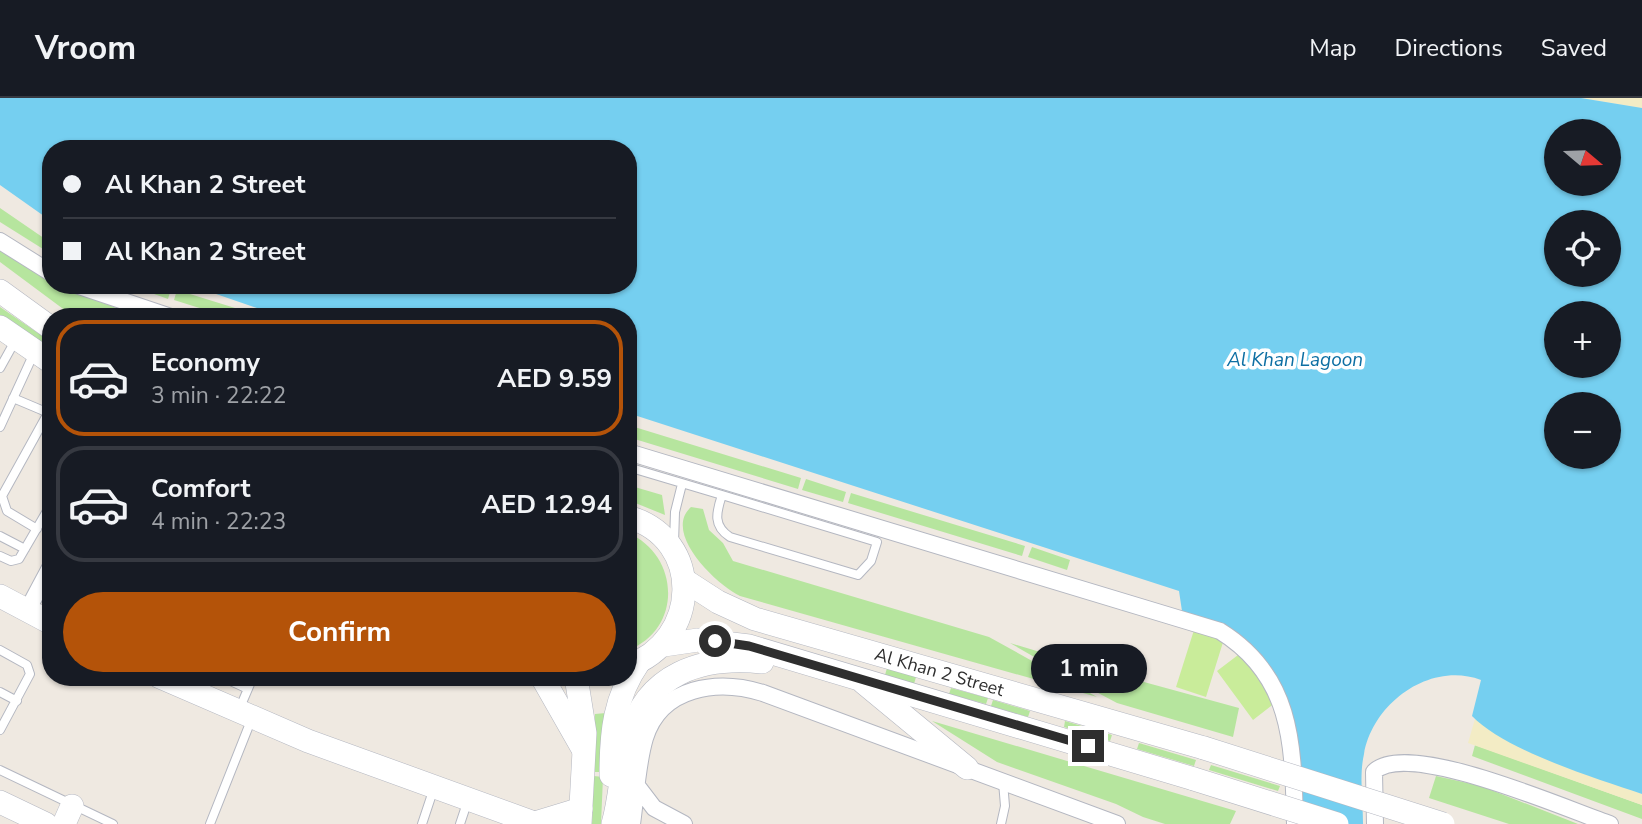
<!DOCTYPE html>
<meta charset="utf-8">
<style>
:root{--surface:#171b24;--page:#20242c;--text:#f1f3f6;--muted:#9ea1a6;--line:#363941;--accent:#b45309}
body{margin:0;font-family:"Nunito Sans",sans-serif;background:var(--page);color:var(--text);height:100vh;display:flex;flex-direction:column;font-size:26px;white-space:nowrap}
*{box-sizing:border-box;margin:0}
p{font-size:23px;color:var(--muted)}
.icon{flex:none;width:38px;height:38px;fill:none;stroke:currentColor;stroke-width:2;stroke-linecap:round;stroke-linejoin:round}
.map{position:relative;flex:1;overflow:hidden}
.details{position:absolute;left:42px;top:210px;width:595px;height:378px;display:flex;flex-direction:column;background:var(--surface);border-radius:28px;box-shadow:0 2px 5px #0004}
.details>*{flex:none}
.hud{position:absolute;left:42px;top:42px;width:595px;height:154px;border-radius:28px;box-shadow:0 2px 5px #0004;display:grid;align-content:center;height:154px;padding:0 21px;background:var(--surface)}
.needle{width:46px;rotate:109deg}
.tools{position:absolute;left:1544px;top:21px;display:grid;gap:14px}
.tools a{display:grid;place-items:center;width:77px;height:77px;border-radius:50%;background:var(--surface);box-shadow:0 2px 5px #0004;font-size:35px}
.end{position:absolute;width:32px;height:32px;margin:-16px;border:9px solid #2e2e2e;background:#fff;box-shadow:0 0 0 4px #fff}
.from{border-radius:50%}
.bubble{position:absolute;height:49px;border-radius:24px;background:var(--surface);box-shadow:0 2px 5px #0004;font-size:23px;font-weight:700;line-height:49px;text-align:center}
.hud b{display:flex;align-items:center;gap:24px;height:66px;font-size:26px}
.hud b+b{border-top:2px solid var(--line)}
.hud i{width:18px;height:18px;background:var(--text)}
ul{padding:12px 0 0;list-style:none}
li{display:flex;align-items:center;gap:21px;height:116px;margin:0 14px 10px;padding:0 7px;border:4px solid var(--line);border-radius:28px}
li div{flex:1}
li b{display:block;font-size:26px}
li em{font-style:normal;font-weight:700}
li.selected{border-color:var(--accent)}
li>.icon{width:63px;height:63px;stroke-width:1.5}
.cta{display:flex;gap:14px;margin-top:auto;padding:14px 21px}
.cta a{flex:1;height:80px;border-radius:42px;background:var(--accent);color:#fff;font-size:28px;font-weight:700;line-height:80px;text-align:center}
header{display:flex;align-items:center;gap:42px;box-sizing:border-box;height:98px;padding:0 35px;background:var(--surface);border-bottom:2px solid var(--line)}
header strong{font-size:33px}
nav{display:flex;gap:38px;margin-inline-start:auto;font-size:24px}
.map>svg:first-child{display:block}
</style>
<header>
<strong>Vroom</strong>
<nav><a>Map</a><a>Directions</a><a>Saved</a></nav>
</header>
<div class="map">
<svg width="1642" height="726" viewBox="0 0 1642 726">
<rect width="100%" height="100%" fill="#efe9e1"/>
<!-- green -->
<path fill="#b6e59e" d="M0,110L51,145V156L0,124Z
M0,151L51,183V187H59L139,219H74L0,164Z
M129,187H158L171,191L168,201Z
M177,192L264,219H228L174,202Z
M0,209L51,244V253L0,219Z
M628,327L801,380L798,391L628,339Z
M806,381L846,394L843,404L802,392Z
M628,387L662,397L665,417L628,402Z
M851,395L1025,448L1022,458L848,405Z
M691,409L703,411L709,432L723,445L733,463L989,539L1097,599L740,498C717,487 662,435 691,409Z
M628,435C680,457 683,531 628,552Z
M1032,449L1070,462L1067,472L1028,459Z
M1010,545L1103,573L1062,575Z
M887,570L916,579L914,586L885,577Z
M1122,578L1239,610L1233,639L1117,605L1070,580Z
M951,590L988,600L986,606L949,596Z
M993,602L1030,613L1028,619L991,608Z
M606,615L603,674H595V616Z
M932,623L1236,713L1230,726H1165L1143,719L1116,706L997,664Z
M1065,623L1112,637L1110,643L1064,629Z
M1139,645L1196,662L1194,668L1137,651Z
M1475,647L1642,707V721L1472,658Z
M1211,667L1280,688L1278,693L1209,672Z
M594,678L603,679L601,726H592Z
M1436,678L1481,688L1578,726H1509L1429,700Z"/>
<!-- sand -->
<path fill="#f3ecc5" d="M1581,0H1642V10Z
M1475,621L1549,662L1642,696V707L1468,645Z"/>
<!-- pitch -->
<path fill="#c9ec9a" d="M1194,532L1224,541L1206,599L1176,589Z
M1242,554L1276,604L1253,622L1217,573Z"/>
<!-- water -->
<path fill="#75cff0" fill-rule="evenodd" d="M0,0H1581L1642,10V696C1595,680 1506,653 1472,618L1481,582C1430,563 1373,605 1364,656C1359,678 1363,703 1363,726H1300L1281,589L1182,513L1179,493L628,315V219H283L190,187H628V51H51V123L0,87ZM1556,33H1608V86H1556ZM1556,124H1608V177H1556ZM1556,215H1608V268H1556ZM1556,306H1608V359H1556Z"/>
<g fill="none" stroke-linecap="round" stroke-linejoin="round">
<!-- lane casing -->
<g stroke="#b4b7c1" stroke-width="10">
<path id="lane" d="M0,270L15,243
M13,300L51,316
M0,329L34,255
M628,369L722,397
M722,397L877,444L871,463L858,477L730,439C713,428 716,415 722,397Z
M37,431L7,413L2,398L48,315
M0,438L25,451
M674,445L675,414L682,386
M0,458L11,463L19,461L51,406
M0,552L27,567L30,576L0,632
M222,579L248,591
M0,594L17,603
M239,612L253,579
M0,672L113,726
M210,726L252,620
M422,726L434,690
M460,726L468,702
M1001,726L1005,708L1003,684"/>
</g>
<!-- street casing -->
<g stroke="#b4b7c1" stroke-width="18">
<path id="street" d="M0,143L51,175
M76,187L171,219
M628,354L1220,533C1294,579 1293,649 1295,726
M27,513L51,468
M638,689L654,710L684,726
M632,726C636,698 637,667 645,640C661,588 718,581 763,595L1117,726
M1375,726L1374,674C1406,640 1568,712 1610,726"/>
</g>
<!-- secondary casing -->
<g stroke="#b4b7c1" stroke-width="24">
<g id="secondary">
<path d="M0,193L51,230"/>
<path d="M0,229L51,264"/>
<path d="M628,419C705,441 700,543 628,568"/>
<path id="s1" d="M684,482L718,504L755,521L1204,650"/>
<path d="M0,498L51,525"/>
<path d="M664,547L698,542L749,548L1194,681"/>
<path d="M160,579L308,643L537,726"/>
<path d="M542,579L583,651"/>
<path d="M576,579L585,635L580,726"/>
<path d="M864,585L967,670"/>
<path d="M611,677C611,635 614,600 639,564"/>
<path d="M0,704L46,726"/>
<path d="M535,725L581,711"/>
<path d="M64,726L72,708"/>
<path d="M613,726C621,698 621,668 629,640C646,575 702,558 762,564"/>
</g>
</g>
<!-- lane -->
<use href="#lane" stroke="#fff" stroke-width="8"/>
<!-- street -->
<use href="#street" stroke="#fff" stroke-width="16"/>
<!-- secondary -->
<use href="#secondary" stroke="#fff" stroke-width="23"/>
<!-- secondary-bridge casing -->
<g stroke="#b4b7c1" stroke-width="24" stroke-linecap="butt">
<path id="secondary-bridge" d="M1204,650L1443,726
M1194,681L1337,726"/>
</g>
<!-- secondary-bridge -->
<use href="#secondary-bridge" stroke="#fff" stroke-width="23"/>
</g>
<g fill="none" stroke-linecap="round" stroke-linejoin="round">
<!-- route -->
<path stroke="#2e2e2e" stroke-width="9" d="M715,543L749,548L1088,648"/>
</g>
<g text-anchor="middle" stroke-width="7" stroke-linejoin="round" paint-order="stroke">
<!-- street labels -->
<g font-size="18" fill="#2e2e2e" stroke="#fff">
<text dy="6" stroke="none"><textPath href="#s1" startOffset="273">Al Khan 2 Street</textPath></text>
</g>
<!-- water labels -->
<g font-size="19" font-style="italic" fill="#0d6fa3" stroke="#fff">
<text x="1295" y="268">Al Khan Lagoon</text>
</g>
</g>
</svg>
<div class="tools">
<a><svg class="needle" viewBox="-14 -14 28 28"><path d="M0-13l5 13h-10z" fill="#e53935"/><path d="M0 13l5-13h-10z" fill="#9ea1a6"/></svg></a>
<a><svg class="icon" aria-label="locate" viewBox="0 0 24 24"><circle cx="12" cy="12" r="6"/><path d="M12 2v4M12 18v4M2 12h4M18 12h4"/></svg></a>
<a>+</a>
<a>−</a>
</div>
<i class="end from" style="left:715px;top:543px"></i>
<i class="end" style="left:1088px;top:648px"></i>
<div class="bubble" style="left:1031px;top:546px;width:116px">1 min</div>
<div class="hud">
<b><i class="from"></i>Al Khan 2 Street</b>
<b><i></i>Al Khan 2 Street</b>
</div>
<section class="details">
<ul>
<li class="selected"><svg class="icon" aria-label="car" viewBox="0 0 24 24"><path d="M5 17H2v-5l4-1 3-4h7l3 4 3 1v5h-3M9 17h6M6 11h13"/><circle cx="7" cy="17" r="2"/><circle cx="17" cy="17" r="2"/></svg><div><b>Economy</b><p>3 min · 22:22</p></div><em>AED 9.59</em></li>
<li><svg class="icon" aria-label="car" viewBox="0 0 24 24"><path d="M5 17H2v-5l4-1 3-4h7l3 4 3 1v5h-3M9 17h6M6 11h13"/><circle cx="7" cy="17" r="2"/><circle cx="17" cy="17" r="2"/></svg><div><b>Comfort</b><p>4 min · 22:23</p></div><em>AED 12.94</em></li>
</ul>
<div class="cta"><a>Confirm</a></div>
</section>
</div>
